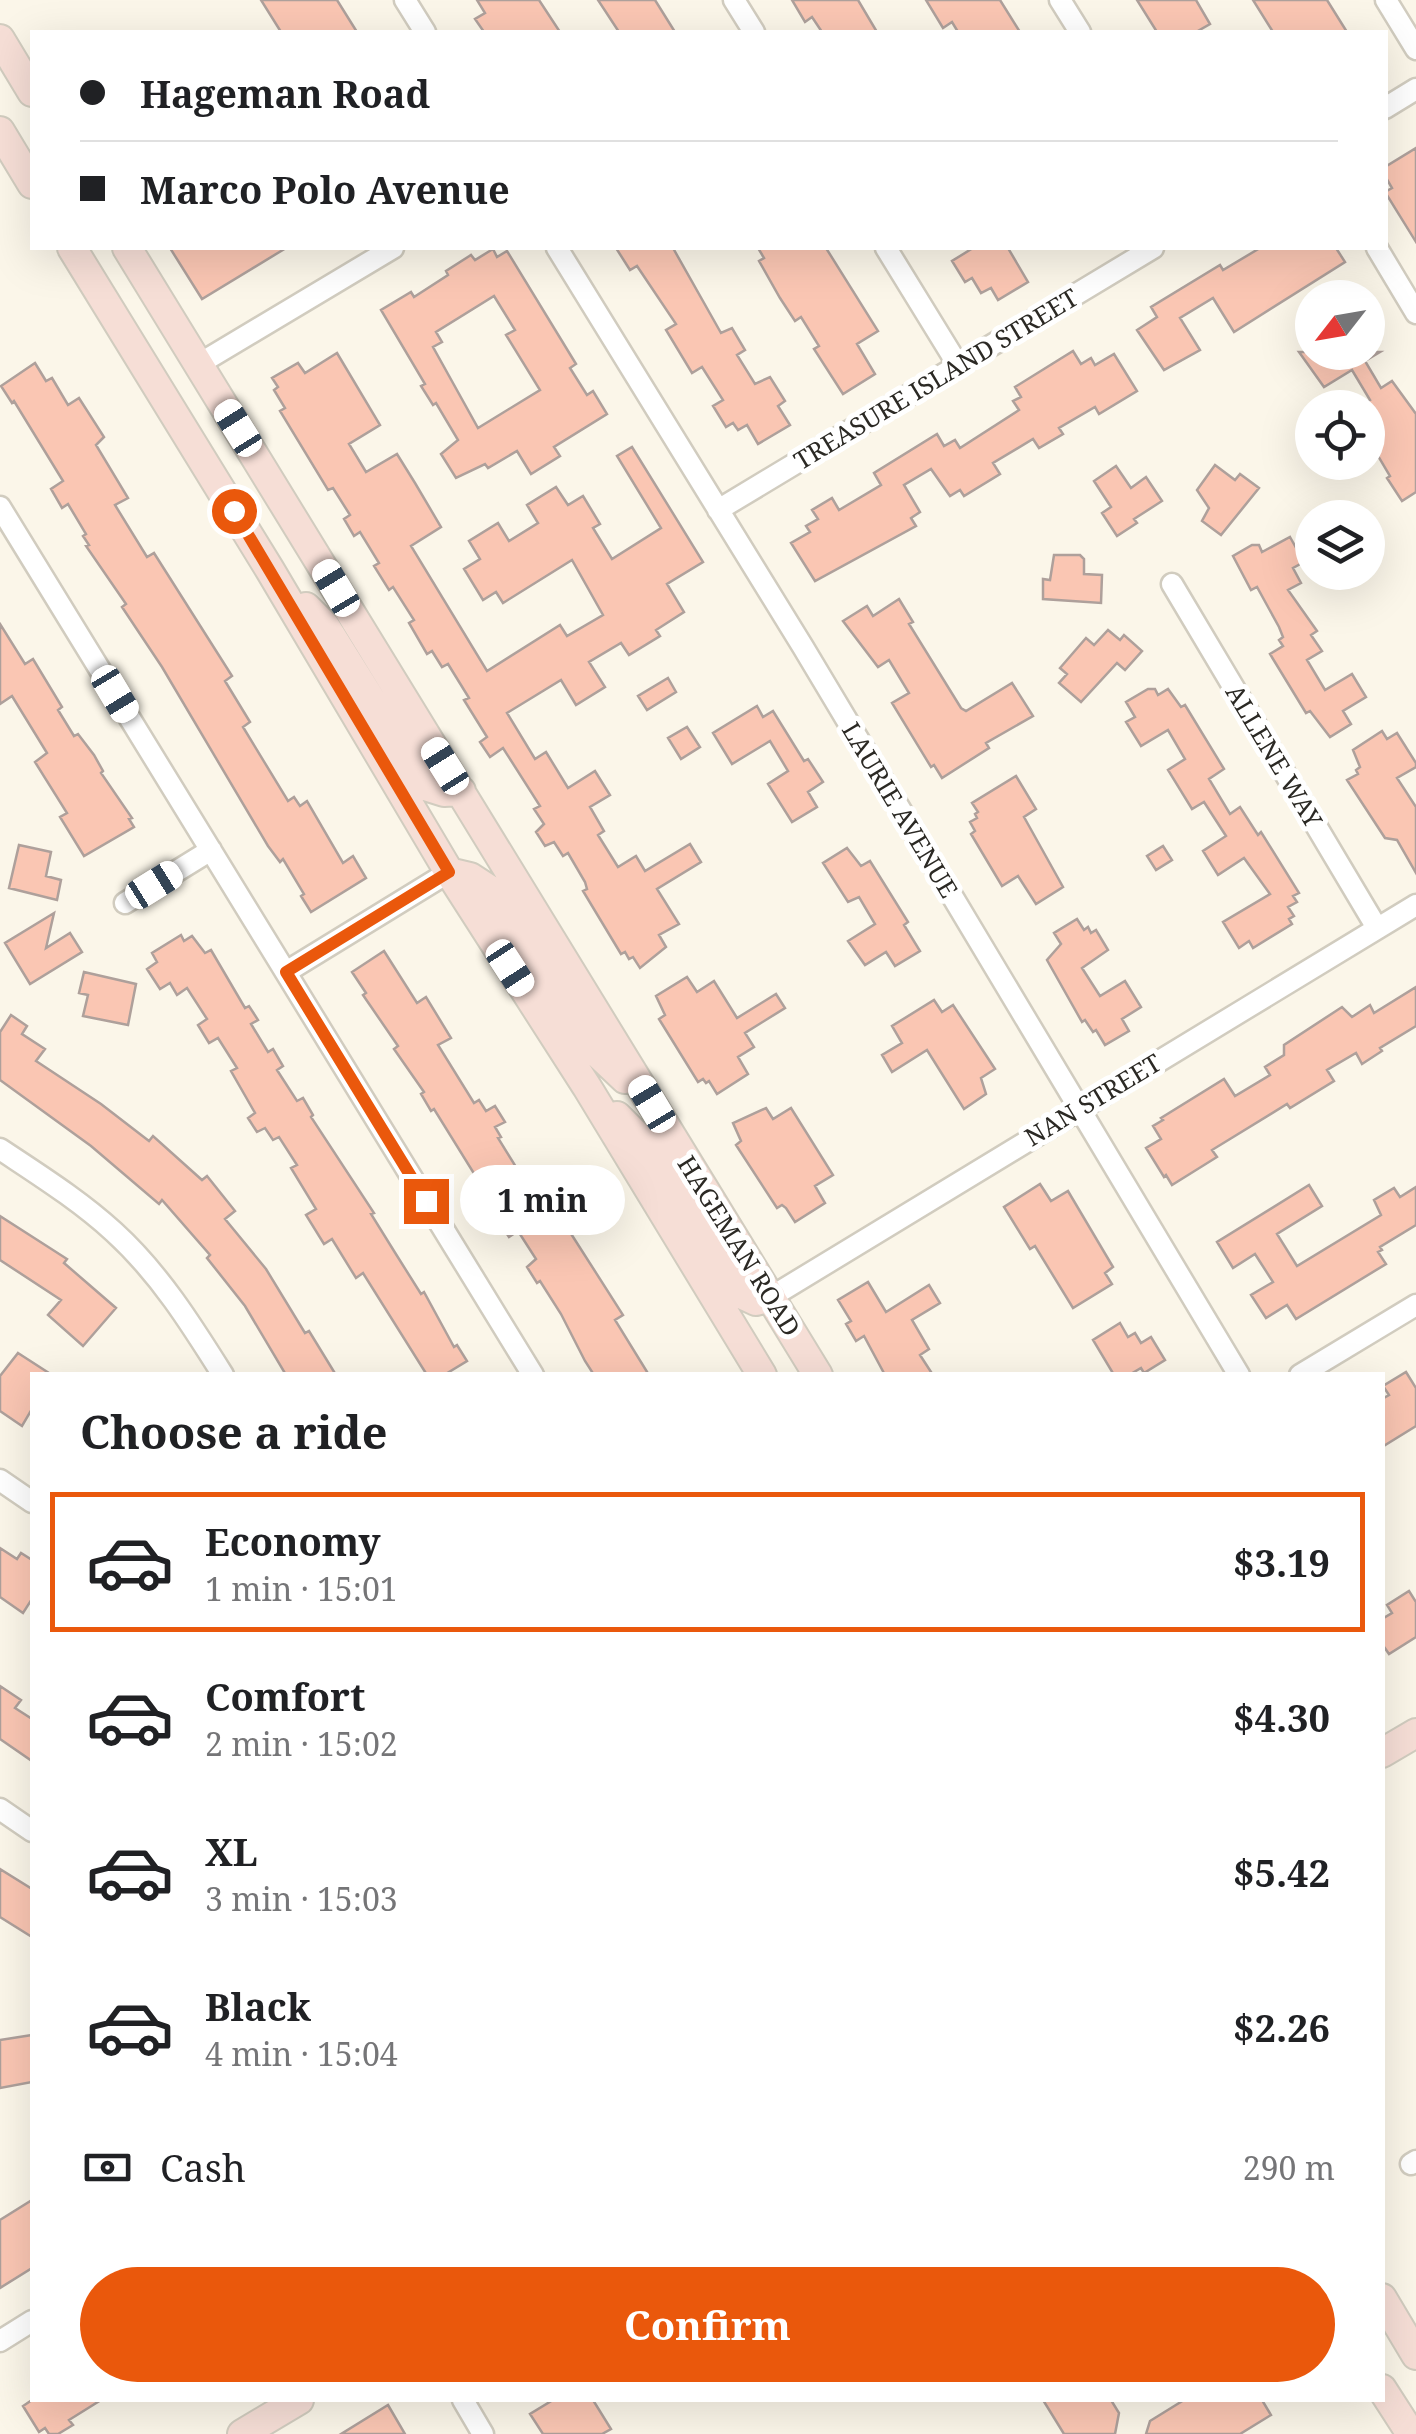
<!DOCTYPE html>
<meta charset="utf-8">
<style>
:root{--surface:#fff;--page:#f6f6f6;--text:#202124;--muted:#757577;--line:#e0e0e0;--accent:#ea580c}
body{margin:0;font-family:"Noto Serif",serif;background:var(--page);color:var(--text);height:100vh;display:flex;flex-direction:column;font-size:38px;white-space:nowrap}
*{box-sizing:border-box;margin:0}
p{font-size:32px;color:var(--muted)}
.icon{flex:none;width:55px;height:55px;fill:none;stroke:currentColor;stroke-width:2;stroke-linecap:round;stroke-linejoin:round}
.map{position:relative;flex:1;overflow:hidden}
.sheet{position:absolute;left:30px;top:1372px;width:1355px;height:1030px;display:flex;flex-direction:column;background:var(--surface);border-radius:0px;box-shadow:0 10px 40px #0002}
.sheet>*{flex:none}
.guide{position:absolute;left:30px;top:30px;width:1358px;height:220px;border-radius:0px;box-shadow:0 10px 40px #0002;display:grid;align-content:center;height:220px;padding:0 50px;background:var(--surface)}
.needle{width:65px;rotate:239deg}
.controls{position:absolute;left:1295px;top:280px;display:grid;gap:20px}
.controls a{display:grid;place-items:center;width:90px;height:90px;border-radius:50%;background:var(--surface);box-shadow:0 10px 40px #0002;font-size:50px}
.end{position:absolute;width:45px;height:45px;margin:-22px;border:12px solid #ea580c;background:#fff;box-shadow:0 0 0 5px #fff}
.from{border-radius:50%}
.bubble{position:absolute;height:70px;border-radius:35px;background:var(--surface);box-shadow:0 10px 40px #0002;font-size:32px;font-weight:700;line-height:70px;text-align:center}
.car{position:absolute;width:30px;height:60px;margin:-30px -15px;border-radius:12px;box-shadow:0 0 8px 2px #0007;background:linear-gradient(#fff 24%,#345 0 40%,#fff 0 76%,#345 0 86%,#fff 0)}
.guide b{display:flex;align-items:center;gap:35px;height:95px;font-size:38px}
.guide b+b{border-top:2px solid var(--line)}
.guide i{width:25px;height:25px;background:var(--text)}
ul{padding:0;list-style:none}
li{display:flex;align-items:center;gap:30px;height:140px;margin:0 20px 15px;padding:0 30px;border:5px solid transparent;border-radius:0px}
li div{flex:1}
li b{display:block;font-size:38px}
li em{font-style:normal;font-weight:700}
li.current{border-color:var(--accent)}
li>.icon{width:90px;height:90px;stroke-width:1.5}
h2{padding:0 50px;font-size:45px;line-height:120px}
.pay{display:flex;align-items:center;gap:25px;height:110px;padding:0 50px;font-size:38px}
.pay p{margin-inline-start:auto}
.cta{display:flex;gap:20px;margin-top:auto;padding:20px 50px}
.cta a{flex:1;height:115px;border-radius:60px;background:var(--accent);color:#fff;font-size:40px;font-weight:700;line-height:115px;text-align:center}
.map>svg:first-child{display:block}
</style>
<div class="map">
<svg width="1416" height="2434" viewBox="0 0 1416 2434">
<rect width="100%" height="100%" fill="#fbf6e9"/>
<!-- building -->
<path fill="#fac6b3" stroke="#aea09b" stroke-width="2.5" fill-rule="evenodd" d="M261,0H337L357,32H281Z
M477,0H539L560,32H484L475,19L485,13Z
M598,0H655L675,32H619Z
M792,0H858L877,32H822L812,17L805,22Z
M926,0H1000L1020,32H958L952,22L943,28Z
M1137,0H1196L1210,24L1196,32H1157Z
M1253,0H1327L1347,32H1273Z
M1416,148V242L1385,192L1392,188L1385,176V167Z
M170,248H286L202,299Z
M616,248H673L721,333L732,328L745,350L737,355L755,384L770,377L785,401L778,406L790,425L758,444L747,425L738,430L733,423L726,427L713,406L723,400L702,367L692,373L666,330L676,324L637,266L630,270Z
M758,248H826L878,331L857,344L875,374L843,394L814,349L819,346L801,317L795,321L780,298L759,261L764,258Z
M973,248H1008L1028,282L998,300L991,288L981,293L972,278L965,282L952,261Z
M1260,248H1336L1345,262L1234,332L1213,298L1180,318L1200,350L1164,370L1137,330L1157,317L1151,307L1220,265L1223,270Z
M493,249L497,257L507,251L576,364L570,368L587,395L593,391L607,414L554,447L560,456L531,474L517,451L488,468L485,464L456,478L441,454L458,440L436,403L433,405L421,386L425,384L381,310L411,292L414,297L448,275L446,271L471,255L475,260ZM494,296L515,330L506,335L540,390L478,428L433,347L442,342L436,332Z
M1073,351L1081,364L1091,358L1095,365L1114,354L1137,391L1099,414L1095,407L1059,428L1063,434L1039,448L1033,439L993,463L1000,474L964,496L960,490L950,496L931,469L904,485L920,512L911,518L916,526L815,581L791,543L810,532L806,526L818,519L812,510L832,498L839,510L881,485L874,473L937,434L944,446L955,440L960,448L1019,410L1013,401L1021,397L1015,387Z
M1299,352H1380L1365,361L1381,388L1392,381L1416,414V492L1402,501L1387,478L1390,476L1368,439V401L1370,400L1352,370L1324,387Z
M337,353L380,425L349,444L366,472L397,454L415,483L441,527L411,546L487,671L560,625L567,636L603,615L572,560L503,603L496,592L483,600L464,569L480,559L469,541L498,523L509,541L538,523L527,505L556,487L568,505L583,496L600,524L593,528L612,559L661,528L617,456L632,447L703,562L667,584L684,612L656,630L660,636L629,655L621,643L589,662L605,687L576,705L561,680L507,713L535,759L546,752L568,788L595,771L610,795L590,807L604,831L598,835L618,867L636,856L645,871L690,844L701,862L657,889L679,924L659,935L666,947L640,968L633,957L629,959L625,952L621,954L583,891L587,889L585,882L568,853L563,856L554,842L545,846L536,832L544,824L534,809L540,806L503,748L490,757L480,742L487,737L464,700L469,698L448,664L442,667L432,651L427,654L409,623L414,620L393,587L389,590L374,566L379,563L360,532L354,536L344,519L350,515L333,488L328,490L280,411L285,408L274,390L278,387L272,378L298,363L305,373Z
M35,363L46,381L52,378L68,405L79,398L104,437L96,445L128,498L115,505L147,557L154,553L232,676L225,681L250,722L243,727L288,801L294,797L300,806L307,801L343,863L353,856L366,878L311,912L301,896L304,894L283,859L280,862L268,846L162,667L122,607L126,604L86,546L89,545L83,536L86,534L68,504L62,508L51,489L63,481L14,401L12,403L1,386Z
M1215,465L1235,480L1240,474L1259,488L1221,535L1202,521L1209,508L1197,490Z
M1116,466L1131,488L1146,477L1162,501L1134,519L1137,523L1117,536L1102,513L1111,507L1094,481Z
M1290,537L1304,562L1293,568L1301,583L1288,590L1317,631L1311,635L1322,651L1307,660L1325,690L1352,674L1366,697L1343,711L1351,724L1330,737L1310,711L1306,713L1270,654L1283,646L1279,640L1283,637L1279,627L1257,587L1251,590L1233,556L1252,545H1259L1262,552Z
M1054,555H1080L1084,559V574L1102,575L1101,603L1043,599V579L1050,580Z
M899,599L913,622L909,624L961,708L966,711L1012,683L1033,716L986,743L989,748L942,778L934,765L931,767L892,703L909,693L889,660L878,667L843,621L867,606L873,616Z
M0,624L25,664L33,659L62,707L58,710L74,736L78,734L94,755L103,771L101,773L132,818L129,819L134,827L84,856L60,817L67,813L35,762L47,753L12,696L0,704Z
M1108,630L1120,640L1124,635L1142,651L1125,670L1117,663L1081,702L1059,683L1067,674L1060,668L1086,638L1094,645Z
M668,678L676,692L647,710L638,696Z
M1148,689H1155L1158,695L1168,689L1181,707L1185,705L1224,769L1209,779L1230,814L1240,807L1258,835L1261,832L1299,893L1293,896L1297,902L1288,907L1294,916L1289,919L1292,924L1253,948L1249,941L1239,948L1223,922L1270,894L1244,858L1218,875L1203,851L1226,836L1204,802L1192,809L1168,770L1185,759L1168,730L1141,746L1126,722L1135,717L1126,702Z
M757,706L763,717L773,711L804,761L808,759L823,782L808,792L817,807L792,822L768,784L788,771L770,741L732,764L713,733Z
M687,727L700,747L681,759L668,738Z
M1382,731L1387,739L1397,733L1416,763V767L1397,778L1416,807V873L1397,840L1385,838L1347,780L1358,774L1356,770L1360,767L1353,750Z
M1016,776L1036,809L1024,817L1063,887L1036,904L1018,876L1002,886L971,834L975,831L970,822L977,818L975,814L978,812L972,803Z
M19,845L51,852L46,876L61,880L57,900L9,888Z
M1163,846L1172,860L1156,870L1147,856Z
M847,848L861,866L870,861L908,922L904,925L920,951L895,966L886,952L865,965L848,941L875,924L859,897L848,902L823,863Z
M54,913L46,948L70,933L82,952L30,984L5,943Z
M1077,919L1084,930L1088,927L1091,933L1096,930L1108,950L1082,968L1100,996L1125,981L1141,1007L1122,1019L1129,1031L1105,1045L1096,1030L1093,1032L1085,1020L1082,1022L1047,960L1061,944L1054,933Z
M181,935L184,941L192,936L205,953L211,950L245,1008L249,1006L258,1020L251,1024L268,1052L273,1049L283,1066L277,1070L297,1101L303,1098L313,1115L311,1117L374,1213L371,1214L394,1251L421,1294L424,1292L454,1347L457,1345L467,1361L444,1375H427L363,1273L356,1278L332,1239L324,1244L306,1215L316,1209L291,1168L297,1165L279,1137L273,1140L265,1128L257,1132L248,1118L255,1113L231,1071L237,1068L218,1038L209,1043L198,1025L207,1019L187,988L177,995L170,983L160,989L147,969L157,962L152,953Z
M384,951L417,1003L426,997L451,1038L438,1045L474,1103L479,1100L486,1111L495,1106L505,1122L495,1127L501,1137L498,1138L534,1196L548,1188L571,1227L568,1229L623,1315L615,1320L649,1375H594L585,1361L561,1314L540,1281L537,1283L527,1267L536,1259L518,1231L509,1237L497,1219L501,1217L434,1109L431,1111L421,1094L424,1092L394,1049L398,1046L363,995L366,993L352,972Z
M84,972L136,984L128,1025L83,1016L88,995L79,993Z
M687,977L697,992L714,981L737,1018L776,994L785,1008L745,1033L754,1047L738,1057L748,1074L717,1094L709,1081L706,1083L703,1079L698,1082L659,1019L665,1015L656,996Z
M1416,987V1026L1380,1048L1382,1051L1362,1064L1356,1053L1327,1070L1334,1081L1290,1108L1287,1104L1212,1150L1217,1157L1172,1185L1166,1175L1164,1177L1146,1148L1161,1139L1153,1126L1163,1120L1161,1118L1224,1079L1235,1096L1270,1075L1265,1067L1284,1055V1045L1342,1007L1352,1017L1370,1005L1374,1013Z
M934,1000L942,1012L953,1005L995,1069L981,1078L986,1094L964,1109L927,1050L892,1072L882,1055L902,1043L892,1026Z
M11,1015L27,1026L22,1034L45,1049L36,1061L101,1104L149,1141L153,1136L202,1180L207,1176L235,1211L225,1219L266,1269L305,1333L309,1331L336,1375H286L245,1306L207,1258L210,1255L162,1200L159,1204L91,1146L0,1080V1032Z
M766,1108L773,1119L791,1108L833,1175L815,1186L825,1203L795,1222L786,1208L782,1205L777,1208L736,1145L741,1141L733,1123Z
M1040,1184L1051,1201L1068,1191L1113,1267L1105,1273L1112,1284L1073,1308L1035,1246L1030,1249L1004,1207Z
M1309,1185L1322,1206L1277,1234L1297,1266L1381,1215L1374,1200L1394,1188L1400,1197L1416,1187V1225L1380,1247L1382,1250L1378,1252L1386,1264L1296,1319L1287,1305L1266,1318L1251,1295L1273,1282L1255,1254L1233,1268L1217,1242Z
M0,1216L67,1259L64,1263L116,1308L83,1346L48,1315L61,1300L0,1260Z
M868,1282L886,1312L929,1285L940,1303L912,1320L929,1349L920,1355L933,1375H885L864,1336L856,1341L846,1324L851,1321L838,1300Z
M1120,1323L1128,1337L1135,1333L1141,1343L1151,1337L1165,1360L1144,1373L1141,1368L1129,1375H1114L1093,1340Z
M18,1353L52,1375H32V1409L22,1426L0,1411V1376Z
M1406,1372L1416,1388V1426L1382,1447V1399L1389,1395L1383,1386Z
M0,1548L17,1559L21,1553L32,1560V1599L23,1613L0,1597Z
M1409,1591L1416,1602V1637L1389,1654L1382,1644V1619L1392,1613L1387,1605Z
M0,1686L21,1700L15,1708L32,1719V1761L0,1739Z
M0,1869L32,1889V1937L0,1917Z
M32,2035V2082L0,2088V2040Z
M32,2200V2268L0,2288V2220Z
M32,2400H101L69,2420L73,2425L58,2434H49L45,2428L39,2432L23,2406Z
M553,2400H593L611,2429L602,2434H543L530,2414Z
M1043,2400H1111L1119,2413L1115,2434H1064Z
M1184,2400H1262L1271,2415L1240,2434H1146L1150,2421Z
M388,2405L405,2434H341Z"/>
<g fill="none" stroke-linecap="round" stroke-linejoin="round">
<!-- street casing -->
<g stroke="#d1ccbf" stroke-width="25">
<path id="street" d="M405,0L425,32
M734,0L754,32
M1060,0L1080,32
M1386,0L1416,49
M1385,108L1416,89
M557,248L803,647L1239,1375
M886,248L958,365
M1377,248L1416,313
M199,364L393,248
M0,507L533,1375
M718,510L1153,248
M1172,584L1377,928
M125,903L211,850
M286,972L449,872
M0,1149C39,1175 79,1200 114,1232C159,1273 191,1324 223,1375
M771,1297L1416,905
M1300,1375L1416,1305
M0,1480L32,1502
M0,1809L32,1831
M1411,2164L1416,2161
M0,2341L32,2321
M463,2400L483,2434"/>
</g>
<!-- secondary casing -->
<g stroke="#d1ccbf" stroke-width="32">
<path id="secondary" d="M0,39L32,92
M0,131L32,184
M72,248L270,570L449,872L587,1087L762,1375
M127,248L818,1375
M306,607L325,626L425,786L444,792L461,791
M449,872L470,877L490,890L591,1047L625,1079
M617,1116L641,1140L739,1293L756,1301L771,1297
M1382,1753L1416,1733
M1382,2298L1416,2355
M1382,2389L1411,2434
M242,2434L299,2400"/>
</g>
<!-- street -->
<use href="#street" stroke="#fff" stroke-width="20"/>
<!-- secondary -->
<use href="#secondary" stroke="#f6ded6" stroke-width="28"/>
</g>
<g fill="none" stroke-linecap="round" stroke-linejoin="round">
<!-- route -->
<path stroke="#ea580c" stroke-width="12" d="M234,511L449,872L286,972L426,1201"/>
</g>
<g text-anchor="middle" stroke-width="10" stroke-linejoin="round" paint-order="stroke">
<!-- street labels -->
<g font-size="25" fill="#2b2924" stroke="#fff">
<text transform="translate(936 379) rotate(-31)" y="9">TREASURE ISLAND STREET</text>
<text transform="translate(1274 756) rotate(59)" y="9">ALLENE WAY</text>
<text transform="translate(900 810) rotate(59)" y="9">LAURIE AVENUE</text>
<text transform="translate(1093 1100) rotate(-31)" y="9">NAN STREET</text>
<text transform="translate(739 1246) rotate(58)" y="9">HAGEMAN ROAD</text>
</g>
</g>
</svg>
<div class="controls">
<a><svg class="needle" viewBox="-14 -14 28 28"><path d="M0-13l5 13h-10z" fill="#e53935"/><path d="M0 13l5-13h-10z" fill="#757577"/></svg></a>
<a><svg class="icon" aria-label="locate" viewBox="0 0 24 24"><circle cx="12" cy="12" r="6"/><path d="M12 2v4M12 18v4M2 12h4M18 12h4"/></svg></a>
<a><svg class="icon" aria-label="layers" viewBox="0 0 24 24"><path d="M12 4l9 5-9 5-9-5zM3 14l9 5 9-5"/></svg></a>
</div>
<i class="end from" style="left:234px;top:511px"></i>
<i class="end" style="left:426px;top:1201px"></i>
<div class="bubble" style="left:460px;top:1165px;width:165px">1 min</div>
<i class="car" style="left:238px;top:428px;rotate:328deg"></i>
<i class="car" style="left:336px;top:588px;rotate:329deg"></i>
<i class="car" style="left:115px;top:694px;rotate:149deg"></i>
<i class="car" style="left:445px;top:766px;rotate:328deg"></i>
<i class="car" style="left:154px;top:885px;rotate:58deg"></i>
<i class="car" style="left:510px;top:968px;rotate:147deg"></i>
<i class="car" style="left:652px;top:1104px;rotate:329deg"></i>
<div class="guide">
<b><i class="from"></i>Hageman Road</b>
<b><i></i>Marco Polo Avenue</b>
</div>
<section class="sheet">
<h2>Choose a ride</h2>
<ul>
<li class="current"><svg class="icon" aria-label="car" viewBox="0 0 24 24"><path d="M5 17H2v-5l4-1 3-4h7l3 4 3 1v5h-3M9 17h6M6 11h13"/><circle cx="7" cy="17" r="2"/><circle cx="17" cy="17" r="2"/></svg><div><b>Economy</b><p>1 min · 15:01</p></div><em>$3.19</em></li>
<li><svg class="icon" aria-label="car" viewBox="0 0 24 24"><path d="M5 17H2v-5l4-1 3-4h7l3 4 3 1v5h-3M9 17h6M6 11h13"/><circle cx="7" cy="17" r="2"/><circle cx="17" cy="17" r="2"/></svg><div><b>Comfort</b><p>2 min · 15:02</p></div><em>$4.30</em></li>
<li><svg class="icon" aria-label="car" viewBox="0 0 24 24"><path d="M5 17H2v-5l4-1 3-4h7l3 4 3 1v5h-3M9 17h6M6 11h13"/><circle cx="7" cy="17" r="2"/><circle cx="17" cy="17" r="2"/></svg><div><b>XL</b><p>3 min · 15:03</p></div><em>$5.42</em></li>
<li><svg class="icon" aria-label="car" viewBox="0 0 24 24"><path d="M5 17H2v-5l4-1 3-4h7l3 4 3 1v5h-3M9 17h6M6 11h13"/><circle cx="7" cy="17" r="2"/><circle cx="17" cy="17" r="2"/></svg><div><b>Black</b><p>4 min · 15:04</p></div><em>$2.26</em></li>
</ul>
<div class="pay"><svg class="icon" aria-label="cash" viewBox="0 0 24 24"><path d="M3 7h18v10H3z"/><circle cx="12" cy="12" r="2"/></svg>Cash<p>290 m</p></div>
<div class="cta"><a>Confirm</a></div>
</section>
</div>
